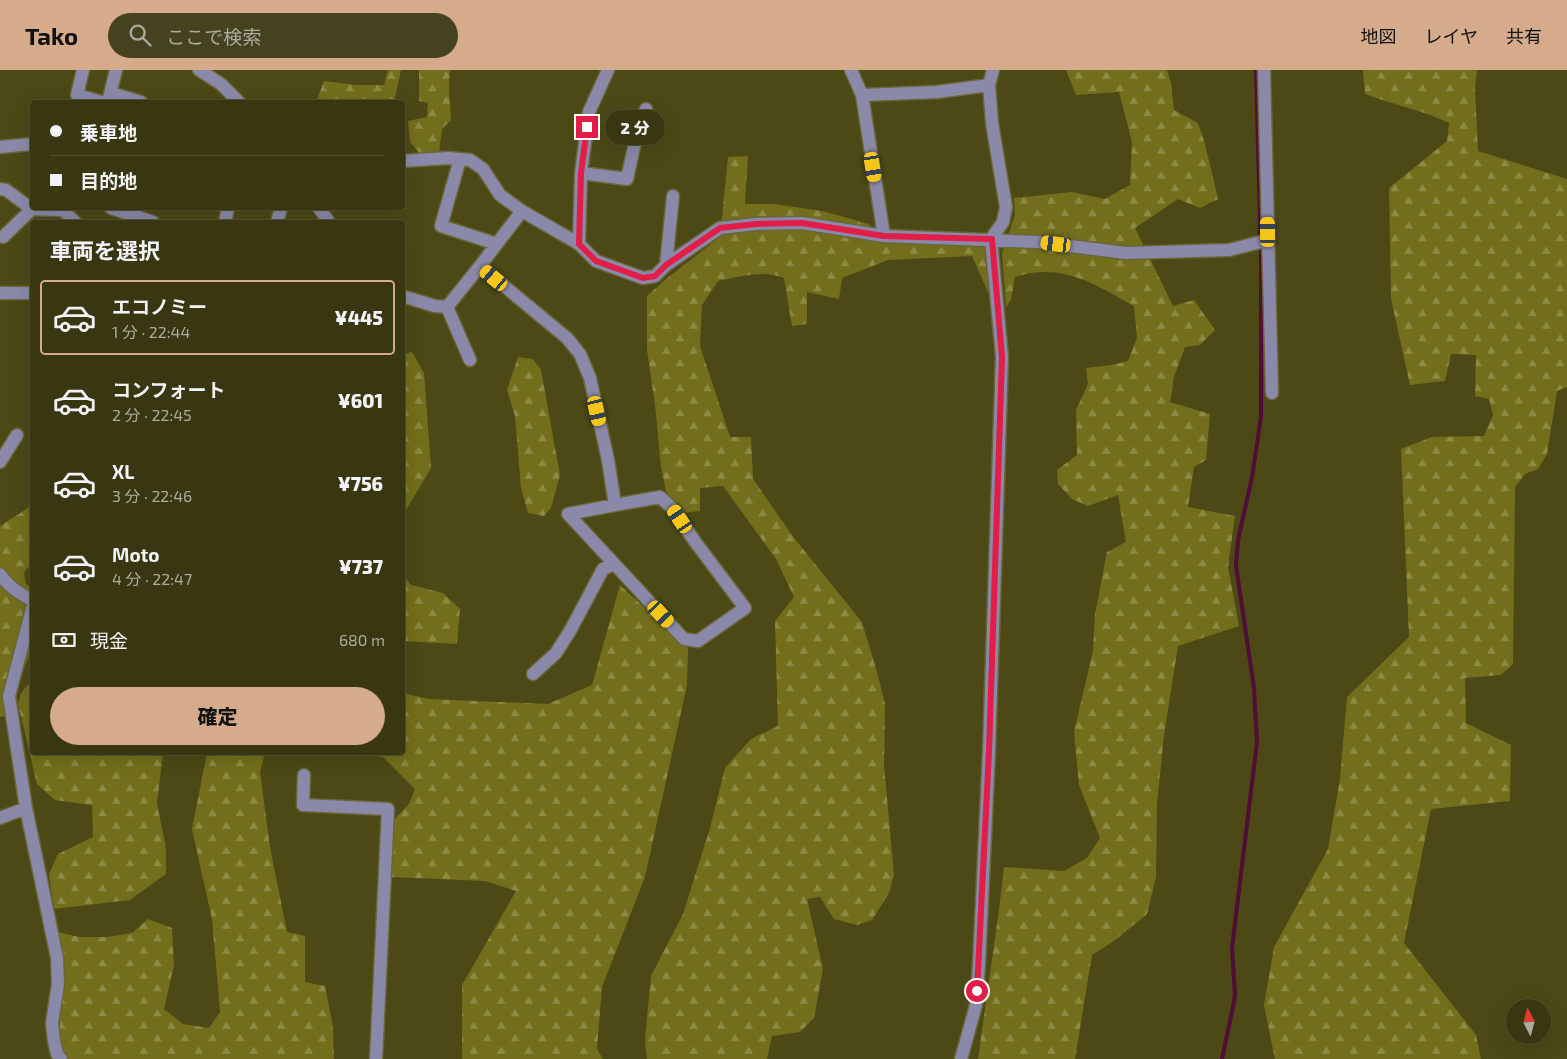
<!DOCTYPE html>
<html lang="ja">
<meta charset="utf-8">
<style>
:root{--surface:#393711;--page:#44421f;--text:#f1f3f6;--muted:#abac9f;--line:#535131;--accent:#d6ab8b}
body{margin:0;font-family:"Exo 2","Noto Sans JP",sans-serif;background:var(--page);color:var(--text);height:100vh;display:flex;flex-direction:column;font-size:19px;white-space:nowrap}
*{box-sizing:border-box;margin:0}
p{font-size:16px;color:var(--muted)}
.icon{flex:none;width:28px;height:28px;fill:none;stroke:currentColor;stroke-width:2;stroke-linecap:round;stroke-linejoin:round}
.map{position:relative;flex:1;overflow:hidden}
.details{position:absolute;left:30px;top:150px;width:375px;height:535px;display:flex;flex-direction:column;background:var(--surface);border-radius:5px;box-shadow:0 5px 20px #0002,0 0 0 1px var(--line)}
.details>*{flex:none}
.guide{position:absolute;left:30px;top:30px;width:375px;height:110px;border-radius:5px;box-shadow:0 5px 20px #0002,0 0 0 1px var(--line);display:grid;align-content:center;height:110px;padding:0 20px;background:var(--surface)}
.needle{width:32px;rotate:354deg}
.tools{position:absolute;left:1506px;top:929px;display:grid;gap:10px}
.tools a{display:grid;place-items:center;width:45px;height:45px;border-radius:50%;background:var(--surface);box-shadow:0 5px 20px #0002,0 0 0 1px var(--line);font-size:25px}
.end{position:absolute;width:22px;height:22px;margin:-11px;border:6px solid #e11d48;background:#fff;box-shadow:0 0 0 2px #fff}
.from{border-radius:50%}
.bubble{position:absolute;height:35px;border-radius:18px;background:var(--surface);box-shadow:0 5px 20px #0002,0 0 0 1px var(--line);font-size:16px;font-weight:800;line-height:35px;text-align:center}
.car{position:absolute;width:15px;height:30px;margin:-15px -8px;border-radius:6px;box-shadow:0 0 4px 1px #0007;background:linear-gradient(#f5c518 24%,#345 0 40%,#f5c518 0 76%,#345 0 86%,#f5c518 0)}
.guide b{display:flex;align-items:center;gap:18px;height:48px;font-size:19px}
.guide b+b{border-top:1px solid var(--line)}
.guide i{width:12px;height:12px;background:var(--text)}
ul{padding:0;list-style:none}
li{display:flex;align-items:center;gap:15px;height:75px;margin:0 10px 8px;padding:0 10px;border:2px solid transparent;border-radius:5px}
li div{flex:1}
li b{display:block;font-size:19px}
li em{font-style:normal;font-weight:800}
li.on{border-color:var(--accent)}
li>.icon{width:45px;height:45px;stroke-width:1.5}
h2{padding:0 20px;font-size:22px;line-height:60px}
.pay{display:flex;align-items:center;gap:12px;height:55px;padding:0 20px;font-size:19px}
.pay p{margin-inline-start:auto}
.cta{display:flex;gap:10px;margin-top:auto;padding:10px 20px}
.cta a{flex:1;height:58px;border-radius:30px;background:var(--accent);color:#111;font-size:20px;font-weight:800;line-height:58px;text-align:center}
header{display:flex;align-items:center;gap:30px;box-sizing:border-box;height:70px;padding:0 25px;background:var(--accent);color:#111}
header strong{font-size:24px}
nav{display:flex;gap:28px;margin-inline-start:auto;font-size:18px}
.search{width:350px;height:45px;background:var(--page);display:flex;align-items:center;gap:12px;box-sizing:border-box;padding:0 18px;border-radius:28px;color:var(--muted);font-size:19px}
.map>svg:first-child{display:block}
</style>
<header>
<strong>Tako</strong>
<div class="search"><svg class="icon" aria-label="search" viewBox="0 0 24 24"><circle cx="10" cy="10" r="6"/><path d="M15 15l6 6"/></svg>ここで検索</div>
<nav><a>地図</a><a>レイヤ</a><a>共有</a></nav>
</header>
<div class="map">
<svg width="1567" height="989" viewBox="0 0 1567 989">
<defs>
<pattern id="forest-firs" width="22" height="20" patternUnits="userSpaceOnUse" patternTransform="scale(1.25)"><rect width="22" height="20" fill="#726e1b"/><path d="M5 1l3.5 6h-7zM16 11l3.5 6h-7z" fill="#8d8a45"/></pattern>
</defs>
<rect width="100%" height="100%" fill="#4c4917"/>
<!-- forest -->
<path fill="url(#forest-firs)" d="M388,0H401L394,32H316L324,11L355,15H384Z
M419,0H450L449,18L451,50L442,59L439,82L420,84L410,72L408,51L427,47L428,33L419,31Z
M1066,0H1167L1171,13L1174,40L1198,53L1205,74L1218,129L1200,138L1178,129L1135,158L1173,236L1194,230L1215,260L1200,275L1185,277L1174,307L1170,332L1210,344L1206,390L1194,397L1188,437L1235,446L1228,497L1239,556L1178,576L1164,665L1157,733L1156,807L1147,844L1114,871L1092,885L1075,989H978L999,840L1004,797L1064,801L1087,788L1100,768L1079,715L1074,662L1093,581L1095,544L1107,482L1126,472L1118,425L1088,436L1072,429L1058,414L1057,400L1077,385L1076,340L1088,314L1086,298L1112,295L1128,291L1137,268L1134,236C1094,214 1062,192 1015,207L1011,230L1006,237L1002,183L1015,145L1014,128L1072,122L1105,129L1130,115L1132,72L1119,22L1076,25Z
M1363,0H1477L1475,19L1478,81L1567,109V317L1557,321L1547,384L1538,399L1525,404L1515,417L1513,594L1501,605L1465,608L1466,653L1511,675L1510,731L1431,739L1404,873L1476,965L1481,989H1275L1264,935L1274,877L1328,779L1340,709L1347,627L1409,567L1401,379L1432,367L1484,366L1493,345L1489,329L1475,326L1476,285L1451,284L1445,311L1410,315L1391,229L1389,118L1447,71L1449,53C1422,40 1393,35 1365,24Z
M748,86L745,134H774L822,141L869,154L880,171L988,174L992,231L972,186L888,190L842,208L839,229L807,222V254L792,256L784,208C764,199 738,207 718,211L702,235L700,276L730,367H751L753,409L794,468L862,552L877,602L885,634L884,695L894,805L889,823L872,850L857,855L834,849L820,827L807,829L823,899L814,948L800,962L772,966L767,989H647L645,969L651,906L683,844L710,758L725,698L751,669L778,656L775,551L794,527L776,489L723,416L700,418V441L681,443L666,421L661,397L655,335L647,280V226L666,209L720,167L728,87Z
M412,282L424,303L431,398L403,445V284Z
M518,287L533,289L541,300L560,405L551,438L544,446L528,443L521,418L515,346L507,320Z
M32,427V496H29L24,503L26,514L32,518V524C22,519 4,508 0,496C0,488 0,465 0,456L28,438Z
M403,505L411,515L443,523L460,539L457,574L403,571Z
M0,514L29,535L2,627L5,646L0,647Z
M620,515L688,578L687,615L645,807L602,917L597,979L603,989H462V915L516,821L485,811L390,807L393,751L409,734L415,719L383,687L358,683L402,682L403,623L428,629L548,634L592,615Z
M32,557V579L18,612Z
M32,610V682L163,683L157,733L166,779V804L130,830L54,839L49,804L58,784L93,767L92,735L55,730L37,714L18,634L21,623Z
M207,683H265L260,702L270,777L287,862L305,866V912L325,916L333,957L334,989H67C50,964 63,939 64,913C65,896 60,878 58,862L79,867H107L132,863L148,849L172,858L174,895L164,939L183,954L209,958L220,942L218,917L212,849L192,759Z"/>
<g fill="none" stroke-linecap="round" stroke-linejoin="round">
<!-- stream -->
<path stroke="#500d37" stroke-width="4" d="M1222,989L1233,937L1235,925L1232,878L1257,672L1254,618L1236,496L1238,470L1252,407L1261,347V187L1256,0"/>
<!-- minor casing -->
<g stroke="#696637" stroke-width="15">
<path id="minor" d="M83,0L77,25L102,32
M199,0L221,14L239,32
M851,0L862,25L937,22L989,15
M1264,0L1272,323
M111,23L141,32
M862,25L884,166
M108,32L116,0
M0,77L32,74
M460,89L441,156L497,174
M402,91L448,88L470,90L483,99L500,125L522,141L579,174L596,191L643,208L655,206L666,195L673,126
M581,103L627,109L638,59L646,39
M0,119L6,120L32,139
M61,138L75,152
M111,138L153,152
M319,138L329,152
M522,141L480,196L567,268L580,284L590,308L608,390L615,435L660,427L671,437L696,473L745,538L698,571L684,569L568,444L615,435
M225,152L228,138
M277,152L281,138
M3,167L32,139L58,140L61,138
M579,174L581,103L589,42L608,0
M666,195L720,158L756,154L802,153L884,166L1038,172L1126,183L1229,180L1268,170
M0,223H32
M402,226L435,236L447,237L470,290
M447,237L480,196
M0,392L17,365
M0,504C7,515 21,525 32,530
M32,539L9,626L26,738L57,888L58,914L52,953L54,971L57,984L61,989
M533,604L556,583L570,561L603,499L614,494
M304,705L303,735L388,739L376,989
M0,748L26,738
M961,989L976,935L979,894L989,681L1002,287L991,169L1003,152L1006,137L992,53L989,15L993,0"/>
</g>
<!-- minor -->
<use href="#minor" stroke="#8a89a9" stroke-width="12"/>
</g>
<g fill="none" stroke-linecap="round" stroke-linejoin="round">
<!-- route -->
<path stroke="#e11d48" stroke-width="6" d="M587,57L581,103L579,174L596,191L643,208L655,206L666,195L720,158L756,154L802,153L884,166L992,169L1002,287L989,681L977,921"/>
</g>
</svg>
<div class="tools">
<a><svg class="needle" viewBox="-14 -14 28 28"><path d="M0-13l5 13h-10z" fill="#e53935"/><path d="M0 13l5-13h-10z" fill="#abac9f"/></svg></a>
</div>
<i class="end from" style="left:977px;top:921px"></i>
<i class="end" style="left:587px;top:57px"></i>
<div class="bubble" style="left:605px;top:40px;width:60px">2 分</div>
<i class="car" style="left:873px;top:97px;rotate:171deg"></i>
<i class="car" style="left:1268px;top:162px;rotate:359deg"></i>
<i class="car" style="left:1056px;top:174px;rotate:277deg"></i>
<i class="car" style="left:494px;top:208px;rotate:310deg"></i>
<i class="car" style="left:597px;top:341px;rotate:167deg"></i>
<i class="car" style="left:680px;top:449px;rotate:326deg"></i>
<i class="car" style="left:661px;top:544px;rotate:137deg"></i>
<div class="guide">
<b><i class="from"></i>乗車地</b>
<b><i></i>目的地</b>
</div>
<section class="details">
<h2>車両を選択</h2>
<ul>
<li class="on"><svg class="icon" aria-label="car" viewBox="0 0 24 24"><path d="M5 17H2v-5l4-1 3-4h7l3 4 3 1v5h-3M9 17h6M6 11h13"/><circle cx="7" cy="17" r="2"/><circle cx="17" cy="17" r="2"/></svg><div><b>エコノミー</b><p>1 分 · 22:44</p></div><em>¥445</em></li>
<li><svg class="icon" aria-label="car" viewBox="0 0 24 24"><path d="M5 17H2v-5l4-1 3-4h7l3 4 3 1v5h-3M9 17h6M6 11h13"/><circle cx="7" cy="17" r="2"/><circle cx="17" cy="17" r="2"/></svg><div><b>コンフォート</b><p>2 分 · 22:45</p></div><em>¥601</em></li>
<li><svg class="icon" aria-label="car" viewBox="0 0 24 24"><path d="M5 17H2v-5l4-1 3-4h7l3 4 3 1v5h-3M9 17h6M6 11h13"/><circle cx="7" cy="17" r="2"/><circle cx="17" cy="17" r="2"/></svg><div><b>XL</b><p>3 分 · 22:46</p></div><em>¥756</em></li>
<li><svg class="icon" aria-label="car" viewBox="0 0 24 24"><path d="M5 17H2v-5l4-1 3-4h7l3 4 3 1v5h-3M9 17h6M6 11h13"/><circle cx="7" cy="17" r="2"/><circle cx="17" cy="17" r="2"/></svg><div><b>Moto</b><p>4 分 · 22:47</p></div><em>¥737</em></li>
</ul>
<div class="pay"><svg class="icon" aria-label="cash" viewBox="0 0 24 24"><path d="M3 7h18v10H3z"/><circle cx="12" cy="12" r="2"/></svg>現金<p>680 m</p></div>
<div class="cta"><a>確定</a></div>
</section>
</div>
